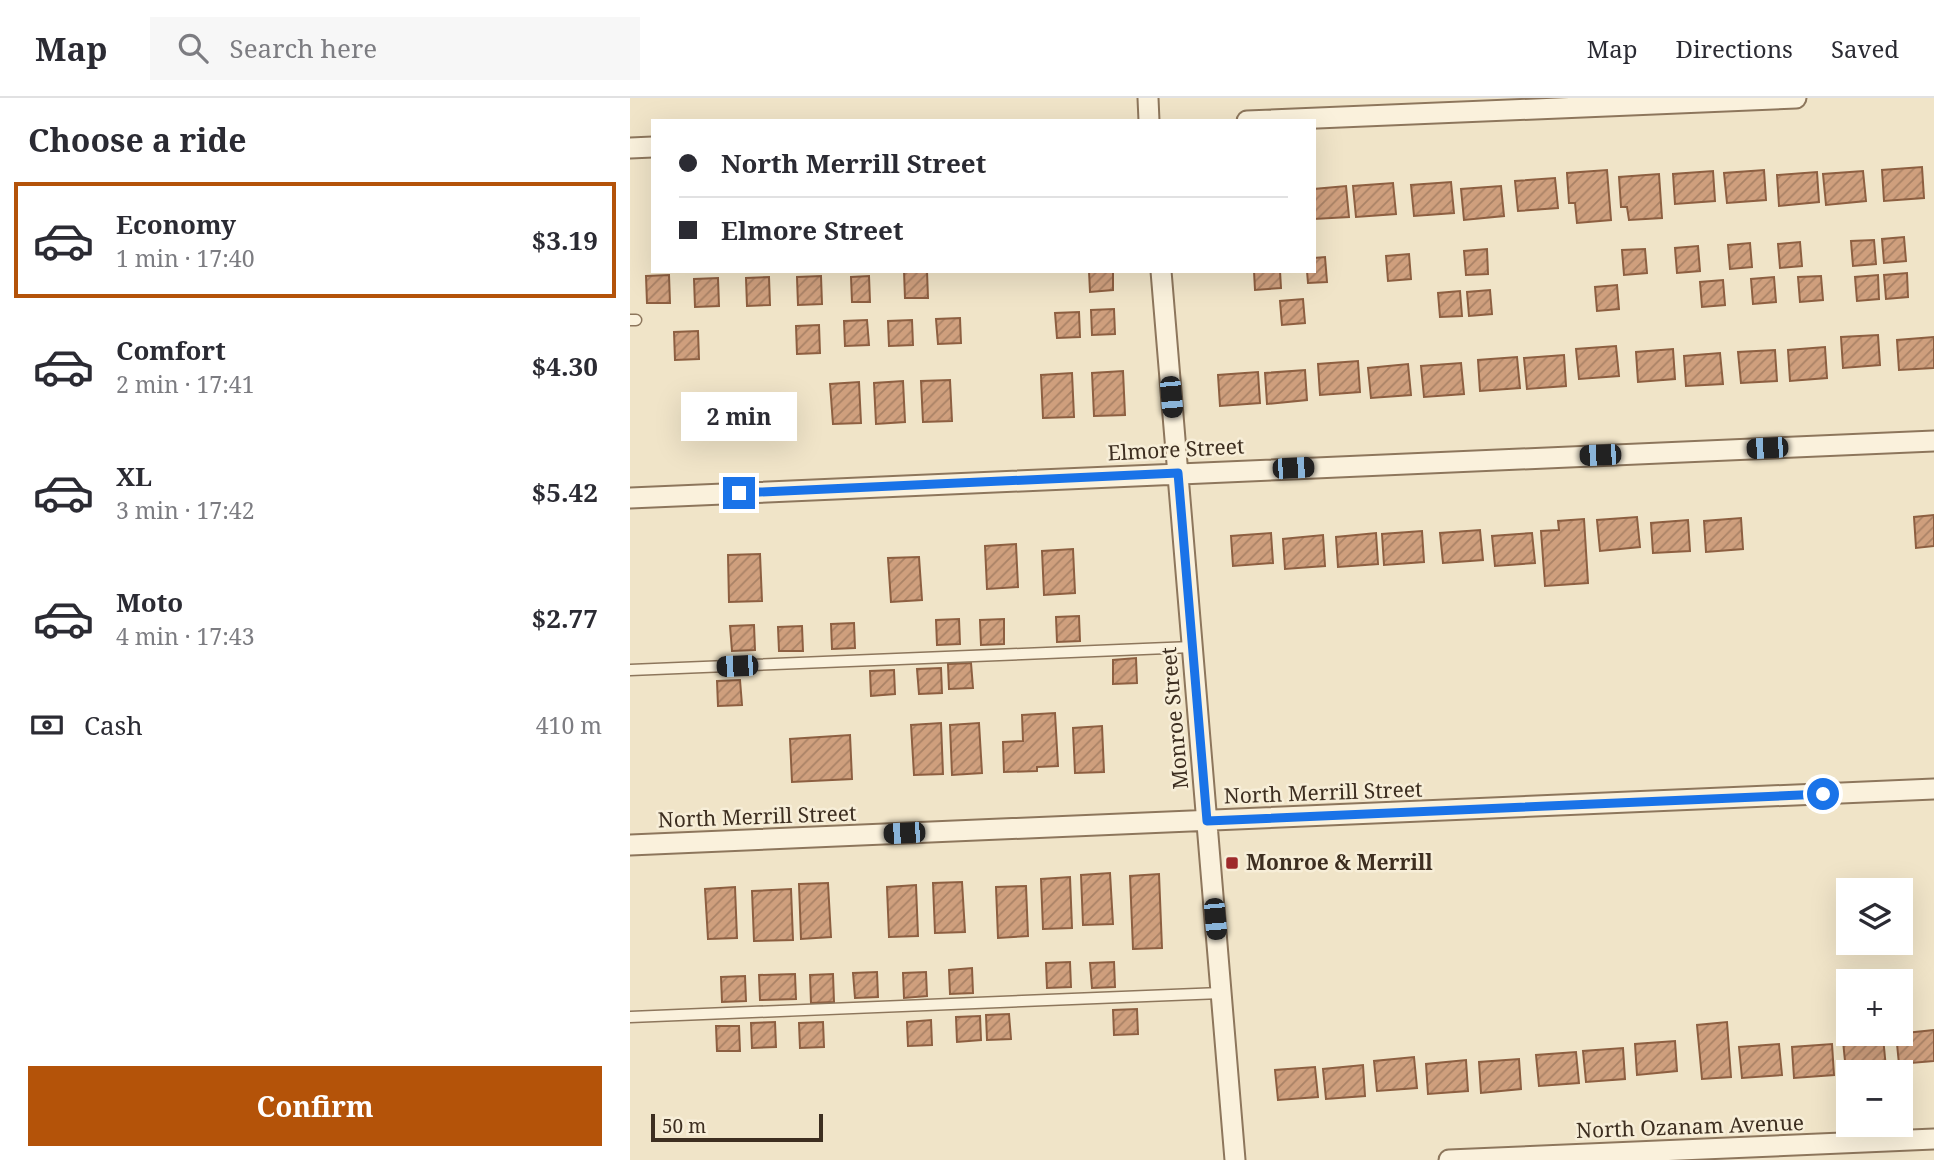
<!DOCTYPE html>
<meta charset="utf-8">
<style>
:root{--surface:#fff;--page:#f7f7f7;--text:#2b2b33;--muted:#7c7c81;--line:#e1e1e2;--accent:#b45309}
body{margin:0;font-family:"Noto Serif",serif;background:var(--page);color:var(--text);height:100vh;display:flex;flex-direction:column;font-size:26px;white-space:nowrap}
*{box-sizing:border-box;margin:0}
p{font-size:23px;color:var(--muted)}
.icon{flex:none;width:38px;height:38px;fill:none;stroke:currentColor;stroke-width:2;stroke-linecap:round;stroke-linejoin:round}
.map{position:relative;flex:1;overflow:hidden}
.sheet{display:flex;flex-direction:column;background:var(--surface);width:630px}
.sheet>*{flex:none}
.banner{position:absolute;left:21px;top:21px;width:665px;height:154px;border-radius:0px;box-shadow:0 7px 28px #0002;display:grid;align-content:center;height:154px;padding:0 28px;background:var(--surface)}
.tools{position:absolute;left:1206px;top:780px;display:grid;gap:14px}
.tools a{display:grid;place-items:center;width:77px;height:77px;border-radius:0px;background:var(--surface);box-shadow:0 7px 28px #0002;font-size:35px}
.scale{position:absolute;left:21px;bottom:18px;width:172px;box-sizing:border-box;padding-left:7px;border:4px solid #3d2e20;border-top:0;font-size:19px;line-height:24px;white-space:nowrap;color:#3d2e20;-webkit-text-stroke:5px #f7eed8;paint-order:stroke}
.end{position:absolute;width:32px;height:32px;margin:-16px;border:9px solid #1a73e8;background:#fff;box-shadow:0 0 0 4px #fff}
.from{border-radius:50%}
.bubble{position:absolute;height:49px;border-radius:0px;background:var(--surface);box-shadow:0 7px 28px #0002;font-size:23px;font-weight:700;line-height:49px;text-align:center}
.car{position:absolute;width:21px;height:42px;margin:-21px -10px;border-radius:9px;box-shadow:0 0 5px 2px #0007;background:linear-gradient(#222 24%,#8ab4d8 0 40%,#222 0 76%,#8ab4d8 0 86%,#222 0)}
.banner b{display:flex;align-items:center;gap:24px;height:66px;font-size:26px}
.banner b+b{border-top:2px solid var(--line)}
.banner i{width:18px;height:18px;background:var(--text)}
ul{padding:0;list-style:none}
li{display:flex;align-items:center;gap:21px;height:116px;margin:0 14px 10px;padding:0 14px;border:4px solid transparent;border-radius:0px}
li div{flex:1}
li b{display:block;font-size:26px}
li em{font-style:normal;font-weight:700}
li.active{border-color:var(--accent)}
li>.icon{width:63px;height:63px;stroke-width:1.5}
h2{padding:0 28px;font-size:32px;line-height:84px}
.pay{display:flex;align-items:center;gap:18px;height:77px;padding:0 28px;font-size:26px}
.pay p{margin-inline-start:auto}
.primary-button{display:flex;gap:14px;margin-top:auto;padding:14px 28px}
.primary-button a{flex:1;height:80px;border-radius:0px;background:var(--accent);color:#fff;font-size:28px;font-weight:700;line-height:80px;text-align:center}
header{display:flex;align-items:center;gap:42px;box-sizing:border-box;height:98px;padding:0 35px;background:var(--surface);border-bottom:2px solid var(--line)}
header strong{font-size:33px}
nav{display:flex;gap:38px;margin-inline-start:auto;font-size:24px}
.search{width:490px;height:63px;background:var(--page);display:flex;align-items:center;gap:18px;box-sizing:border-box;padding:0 24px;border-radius:0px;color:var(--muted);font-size:26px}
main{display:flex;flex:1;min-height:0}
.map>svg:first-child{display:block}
</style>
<header>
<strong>Map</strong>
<div class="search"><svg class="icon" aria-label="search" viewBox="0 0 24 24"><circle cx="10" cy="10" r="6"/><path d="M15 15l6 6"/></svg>Search here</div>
<nav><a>Map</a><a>Directions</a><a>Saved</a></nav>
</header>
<main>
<section class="sheet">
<h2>Choose a ride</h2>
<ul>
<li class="active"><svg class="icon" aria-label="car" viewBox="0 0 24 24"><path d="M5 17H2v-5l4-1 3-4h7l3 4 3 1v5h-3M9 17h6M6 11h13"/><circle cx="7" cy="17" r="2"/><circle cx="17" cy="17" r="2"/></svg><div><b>Economy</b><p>1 min · 17:40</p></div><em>$3.19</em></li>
<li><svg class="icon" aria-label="car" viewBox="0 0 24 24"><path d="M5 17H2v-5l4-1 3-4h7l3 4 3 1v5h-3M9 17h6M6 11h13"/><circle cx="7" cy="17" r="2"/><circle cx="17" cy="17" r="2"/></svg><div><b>Comfort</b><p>2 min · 17:41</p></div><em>$4.30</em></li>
<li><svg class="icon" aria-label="car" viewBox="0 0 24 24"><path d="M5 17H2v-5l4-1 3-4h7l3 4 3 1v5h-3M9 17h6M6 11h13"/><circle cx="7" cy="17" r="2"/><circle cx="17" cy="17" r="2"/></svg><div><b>XL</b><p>3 min · 17:42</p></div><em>$5.42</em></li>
<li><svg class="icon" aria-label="car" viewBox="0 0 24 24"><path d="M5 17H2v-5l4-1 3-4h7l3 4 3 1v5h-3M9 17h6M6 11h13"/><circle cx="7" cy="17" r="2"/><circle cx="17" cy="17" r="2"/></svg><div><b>Moto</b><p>4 min · 17:43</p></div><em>$2.77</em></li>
</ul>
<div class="pay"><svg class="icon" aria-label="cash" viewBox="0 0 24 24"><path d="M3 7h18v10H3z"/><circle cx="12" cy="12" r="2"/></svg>Cash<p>410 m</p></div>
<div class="primary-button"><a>Confirm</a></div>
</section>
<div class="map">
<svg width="1304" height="1062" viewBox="0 0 1304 1062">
<defs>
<pattern id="building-hatch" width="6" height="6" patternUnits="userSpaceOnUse" patternTransform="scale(1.75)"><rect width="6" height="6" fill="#cf9f7d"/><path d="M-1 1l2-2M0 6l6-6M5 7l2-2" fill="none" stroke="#a98266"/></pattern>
</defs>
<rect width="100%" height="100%" fill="#f0e4c8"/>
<!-- building -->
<path fill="url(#building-hatch)" stroke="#8d5f41" stroke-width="2" d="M1292,69L1294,100L1254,103L1252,72Z
M977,72L981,122L947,125L945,105H939L937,75Z
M1134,72L1136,102L1097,105L1094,75Z
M1083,73L1085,103L1045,106L1043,76Z
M1233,73L1236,103L1196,107L1193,76Z
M1187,74L1189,104L1149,108L1147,77Z
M1029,76L1032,120L999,122L997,109H991L989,79Z
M925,80L928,110L888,113L885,83Z
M821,84L824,115L784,118L781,87Z
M763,85L766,116L726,119L723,88Z
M716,88L719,119L684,121V91Z
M871,88L874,118L834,122L831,91Z
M1274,139L1276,163L1254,165L1252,141Z
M1244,142L1246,166L1223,168L1221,143Z
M1170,144L1172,168L1150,170L1148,146Z
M1120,145L1122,169L1100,171L1098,147Z
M1068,148L1070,173L1047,175L1045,150Z
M857,151L858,176L836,177L834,153Z
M1015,151L1017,175L994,177L992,152Z
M779,156L781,181L758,183L756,158Z
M695,159L697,184L678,185L677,173H684V160Z
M274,173H297L298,200H275Z
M459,173H483V192L460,194Z
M624,173H650L651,190L625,192Z
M1277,175L1278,199L1256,201L1254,177Z
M39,177L40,205H17L16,178Z
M1248,177L1249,201L1227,203L1225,179Z
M191,178L192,206L168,207L167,179Z
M239,178L240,204H222L221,179Z
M1191,178L1193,202L1170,204L1168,179Z
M139,179L140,207L117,208L116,180Z
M1144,179L1146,204L1123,206L1121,181Z
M88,180L89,208L65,209L64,181Z
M1093,182L1095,207L1072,209L1070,184Z
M987,187L989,211L967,213L965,189Z
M860,192L862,216L839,218L837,194Z
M830,193L832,218L810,219L808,195Z
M673,201L675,225L652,227L650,203Z
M484,211L485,236L462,237L461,212Z
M449,214L450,239L427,240L425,215Z
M330,220L331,245L308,246L306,221Z
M237,222L239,247L215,248L214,223Z
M282,222L283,247L259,248L258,223Z
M189,227L190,255L167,256L166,228Z
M68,233L69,261L45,262L44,234Z
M1248,237L1250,267L1213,270L1211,239Z
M1304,239V270L1269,272L1267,242Z
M986,248L989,278L949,281L946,251Z
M1195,249L1197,280L1160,283L1158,252Z
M1043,251L1045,281L1008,284L1006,254Z
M1145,252L1147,283L1111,285L1108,254Z
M1090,255L1093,286L1056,288L1054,258Z
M934,257L936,288L897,291L894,260Z
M887,259L890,290L850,293L848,262Z
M728,263L730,294L690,297L688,266Z
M831,265L834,296L794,299L791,268Z
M778,266L781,297L741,300L738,270Z
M675,272L677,302L637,306L635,275Z
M493,273L495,317L464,318L462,275Z
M628,274L630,305L590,308L588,277Z
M442,275L444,319L413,320L411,277Z
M320,282L322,323L293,324L291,283Z
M273,283L275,324L246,326L244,285Z
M229,284L231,325L203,326L200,286Z
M1304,417V448L1286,450L1284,419Z
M1007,419L1010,449L970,453L967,422Z
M1111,420L1113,451L1076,454L1074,423Z
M954,421L958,485L915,488L911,433L929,432L928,423Z
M1058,422L1060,453L1023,455L1021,425Z
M850,432L853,462L813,465L810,435Z
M792,433L794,464L754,467L752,436Z
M641,435L643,465L603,468L601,438Z
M746,435L748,466L708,469L706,439Z
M902,435L905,465L865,468L862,438Z
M693,437L695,468L655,471L653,441Z
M386,446L388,489L357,491L355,448Z
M443,451L445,495L414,497L412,453Z
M130,456L132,503L99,504L98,457Z
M289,459L292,502L261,504L258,460Z
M449,518L450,543L427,544L426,519Z
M329,521L330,546L307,547L306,522Z
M374,521V546L351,547L350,522Z
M224,525L225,550L202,551L201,526Z
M124,527L125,552L102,553L100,528Z
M172,528L173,553H149L148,529Z
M506,560L507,585L483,586V562Z
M341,565L343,590L319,591L318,566Z
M311,570L312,595L289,596L287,571Z
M264,572L265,596L241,598L240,573Z
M110,582L112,607L88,608L87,583Z
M425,615L428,668L407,669V673L374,674L373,644L393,643L392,617Z
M311,625L313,676L284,677L281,627Z
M349,625L352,675L322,677L320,627Z
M472,628L474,674L445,675L443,630Z
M220,637L222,681L162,684L160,641Z
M480,775L483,826L453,827L451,777Z
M529,776L532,850L503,851L500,778Z
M440,779L442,830L413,831L411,781Z
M332,784L335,834L305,835L303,785Z
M198,785L201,839L171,841L169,786Z
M286,787L288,838L259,839L257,789Z
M396,788L398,838L368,840L366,789Z
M105,789L107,840L78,841L75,791Z
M161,791L163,842L124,843L122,793Z
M440,864L441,889L417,890L416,865Z
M484,864L485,889L462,890L460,865Z
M342,870L343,895L320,896L319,872Z
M247,874L248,899L225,900L223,875Z
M296,874L297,898L274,900L273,875Z
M165,876L166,901L130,902L129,877Z
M203,876L204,904L181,905L180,877Z
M115,878L116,903L92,904L91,879Z
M507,911L508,936L484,937L483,912Z
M379,916L381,941L357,942L356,917Z
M350,918L351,942L327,944L326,919Z
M301,922L302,947L278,948L277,924Z
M145,924L146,949L122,950L121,925Z
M193,924L194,949L170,950L169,925Z
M1097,924L1101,979L1072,981L1067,927Z
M86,928H109L110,953H87Z
M1304,932V963L1269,966L1266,936Z
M1253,939L1256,970L1216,973L1213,943Z
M1045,943L1047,973L1007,977L1005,946Z
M1149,946L1152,977L1112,980L1109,949Z
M1202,946L1204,977L1164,980L1162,949Z
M993,950L995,981L956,984L953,953Z
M946,954L949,985L909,988L906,957Z
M784,959L787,990L747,993L744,963Z
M889,961L891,991L851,995L849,964Z
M836,962L838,993L798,996L796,966Z
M733,967L735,998L696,1001L693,971Z
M685,969L688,999L648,1002L645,972Z"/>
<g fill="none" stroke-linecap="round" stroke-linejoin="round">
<!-- service casing -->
<g stroke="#8d765c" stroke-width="13">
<path id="service" d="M0,222H6
M0,572L562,549
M0,919L591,895"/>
</g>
<!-- minor casing -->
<g stroke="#8d765c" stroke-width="23">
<path id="minor" d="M518,0L519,23
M617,23L1166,0
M0,50L23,49
M531,173L605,1062
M0,400L1304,343
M0,747L1304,691
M819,1062L1304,1041"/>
</g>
<!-- service -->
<use href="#service" stroke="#faf1dc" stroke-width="10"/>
<!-- minor -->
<use href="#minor" stroke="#faf1dc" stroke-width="19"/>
</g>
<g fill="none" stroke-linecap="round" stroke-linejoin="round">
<!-- route -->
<path stroke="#1a73e8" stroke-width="9" d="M109,395L548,375L577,723L1193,696"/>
</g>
<!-- markers -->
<rect fill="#9e2a2b" stroke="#f7eed8" stroke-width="2.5" x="595" y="758" width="14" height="14" rx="3.5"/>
<g text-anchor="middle" stroke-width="5" stroke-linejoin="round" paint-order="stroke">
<!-- street labels -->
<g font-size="21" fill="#3d2e20" stroke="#f7eed8">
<text transform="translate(546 352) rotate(-3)" y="7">Elmore Street</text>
<text transform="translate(545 620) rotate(-95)" y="7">Monroe Street</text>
<text transform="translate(693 695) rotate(-2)" y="7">North Merrill Street</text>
<text transform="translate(127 719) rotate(-2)" y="7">North Merrill Street</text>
<text transform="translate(1060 1029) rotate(-2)" y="7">North Ozanam Avenue</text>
</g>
<!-- poi labels -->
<g font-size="21" font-weight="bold" fill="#3d2e20" stroke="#f7eed8" text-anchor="start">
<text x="616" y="772">Monroe &amp; Merrill</text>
</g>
</g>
</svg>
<div class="tools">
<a><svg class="icon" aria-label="layers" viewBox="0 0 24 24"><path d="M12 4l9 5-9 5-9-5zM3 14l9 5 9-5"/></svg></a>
<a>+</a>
<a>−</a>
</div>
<div class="scale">50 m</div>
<i class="end from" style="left:1193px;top:696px"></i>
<i class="end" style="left:109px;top:395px"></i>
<div class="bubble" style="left:51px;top:294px;width:116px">2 min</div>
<i class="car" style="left:541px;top:299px;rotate:175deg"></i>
<i class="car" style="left:1137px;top:350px;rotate:267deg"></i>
<i class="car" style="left:970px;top:357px;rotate:268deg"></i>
<i class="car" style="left:663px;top:370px;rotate:87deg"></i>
<i class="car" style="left:107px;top:568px;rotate:268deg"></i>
<i class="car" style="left:274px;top:735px;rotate:267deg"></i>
<i class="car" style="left:585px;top:821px;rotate:175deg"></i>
<div class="banner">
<b><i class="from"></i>North Merrill Street</b>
<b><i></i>Elmore Street</b>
</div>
</div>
</main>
